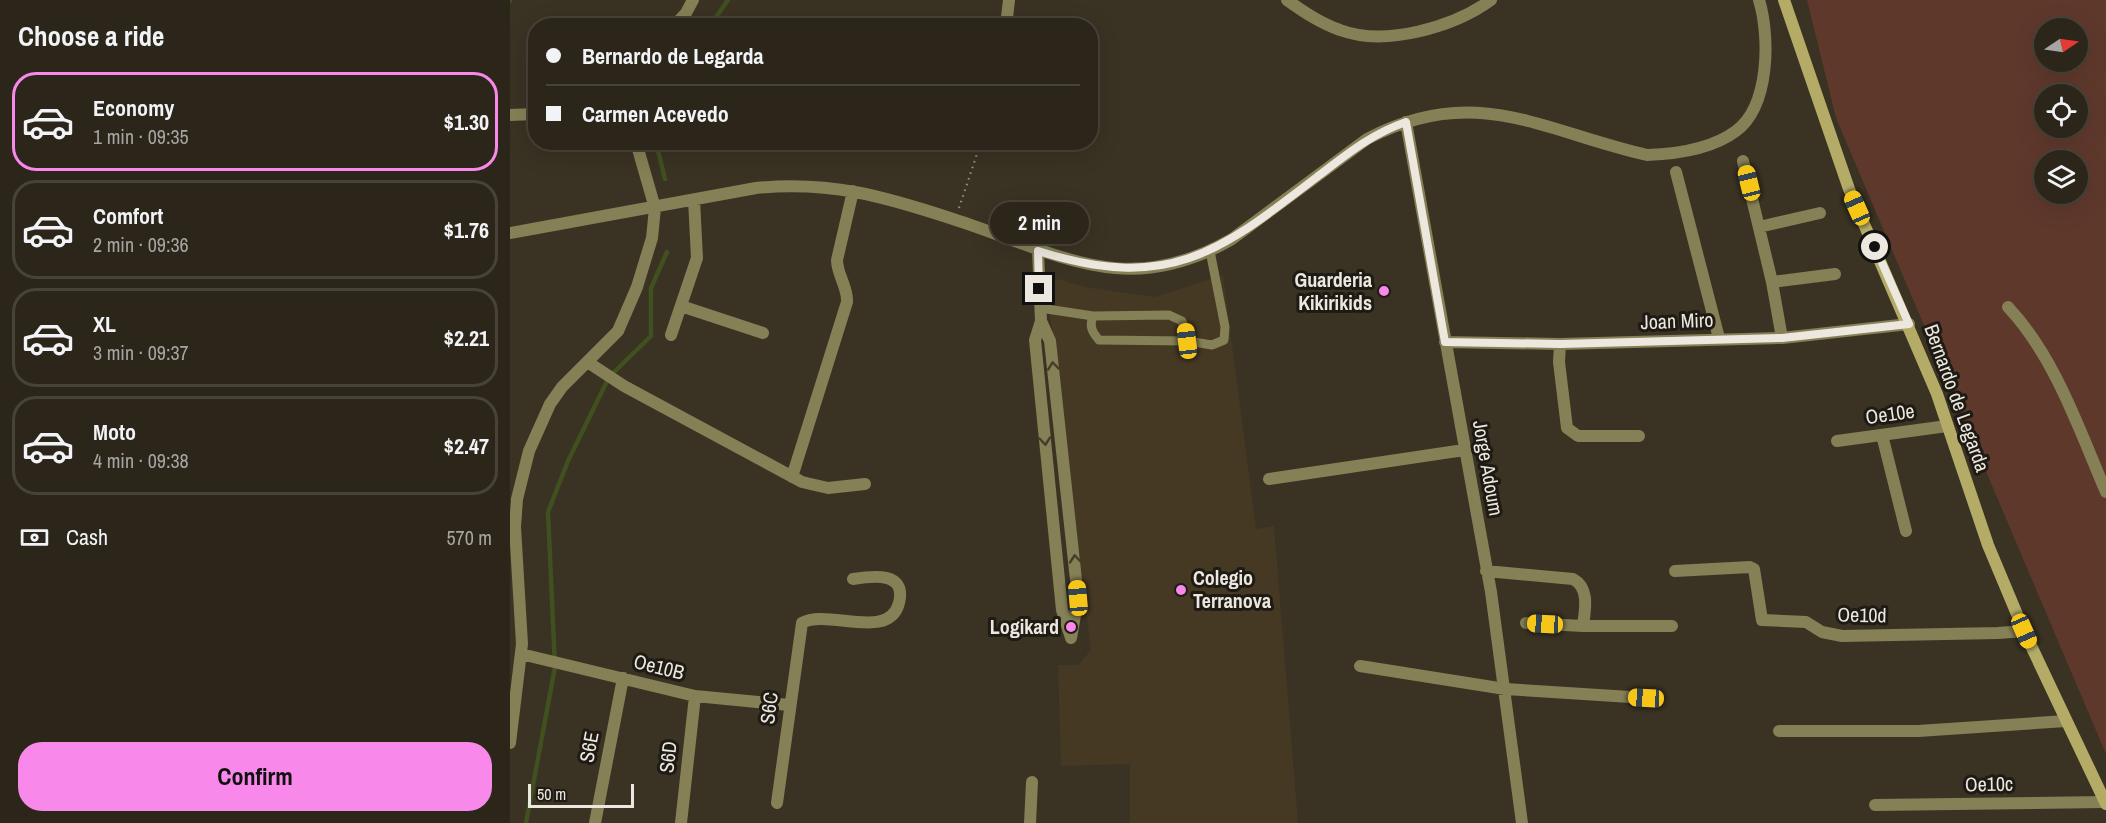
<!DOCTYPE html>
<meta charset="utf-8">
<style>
:root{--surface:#2c261a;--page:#383227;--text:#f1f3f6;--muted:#a6a5a2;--line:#484339;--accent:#f888ea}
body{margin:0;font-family:"Archivo Narrow",sans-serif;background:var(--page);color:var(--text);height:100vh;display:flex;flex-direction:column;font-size:22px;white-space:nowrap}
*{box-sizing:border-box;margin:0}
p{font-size:20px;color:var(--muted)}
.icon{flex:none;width:33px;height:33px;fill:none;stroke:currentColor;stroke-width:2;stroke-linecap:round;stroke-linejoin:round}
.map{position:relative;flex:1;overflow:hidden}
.panel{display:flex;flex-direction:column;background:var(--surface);width:510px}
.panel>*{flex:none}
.top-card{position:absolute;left:18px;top:18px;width:570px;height:132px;border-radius:24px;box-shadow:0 6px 24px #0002,0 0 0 2px var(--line);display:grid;align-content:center;height:132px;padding:0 18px;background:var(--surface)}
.needle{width:39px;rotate:77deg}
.tools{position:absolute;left:1524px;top:18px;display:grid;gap:12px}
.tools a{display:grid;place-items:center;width:54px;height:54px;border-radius:50%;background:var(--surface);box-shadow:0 6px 24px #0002,0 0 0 2px var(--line);font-size:30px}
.scale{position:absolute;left:18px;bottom:15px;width:106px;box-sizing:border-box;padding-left:6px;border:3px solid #ede8df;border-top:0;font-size:16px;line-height:21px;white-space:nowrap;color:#ede8df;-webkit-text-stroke:4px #1e1a14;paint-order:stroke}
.end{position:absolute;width:27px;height:27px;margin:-14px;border:8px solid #ede8df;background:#111;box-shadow:0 0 0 3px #111}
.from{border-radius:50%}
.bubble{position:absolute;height:42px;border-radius:21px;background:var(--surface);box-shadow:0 6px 24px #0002,0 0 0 2px var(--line);font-size:20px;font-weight:700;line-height:42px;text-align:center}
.car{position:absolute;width:18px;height:36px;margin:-18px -9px;border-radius:8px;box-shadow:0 0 4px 2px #0007;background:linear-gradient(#f5c518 24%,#345 0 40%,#f5c518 0 76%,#345 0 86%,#f5c518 0)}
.top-card b{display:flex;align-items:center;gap:21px;height:57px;font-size:22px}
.top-card b+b{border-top:2px solid var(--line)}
.top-card i{width:15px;height:15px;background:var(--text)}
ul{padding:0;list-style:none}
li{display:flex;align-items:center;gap:18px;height:99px;margin:0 12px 9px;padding:0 6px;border:3px solid var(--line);border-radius:24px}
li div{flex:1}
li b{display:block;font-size:22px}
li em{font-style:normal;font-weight:700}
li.active{border-color:var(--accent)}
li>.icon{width:54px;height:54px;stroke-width:1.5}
h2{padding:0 18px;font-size:27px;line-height:72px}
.pay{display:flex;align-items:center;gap:15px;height:66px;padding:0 18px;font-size:22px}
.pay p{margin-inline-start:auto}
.cta{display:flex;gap:12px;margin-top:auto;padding:12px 18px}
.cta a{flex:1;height:69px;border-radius:24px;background:var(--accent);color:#111;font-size:24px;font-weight:700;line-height:69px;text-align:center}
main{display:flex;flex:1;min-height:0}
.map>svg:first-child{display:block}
</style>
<main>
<section class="panel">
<h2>Choose a ride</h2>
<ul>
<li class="active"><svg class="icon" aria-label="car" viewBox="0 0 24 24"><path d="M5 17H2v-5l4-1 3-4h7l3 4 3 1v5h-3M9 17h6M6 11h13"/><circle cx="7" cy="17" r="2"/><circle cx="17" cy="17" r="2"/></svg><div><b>Economy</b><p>1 min · 09:35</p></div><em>$1.30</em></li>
<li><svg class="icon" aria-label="car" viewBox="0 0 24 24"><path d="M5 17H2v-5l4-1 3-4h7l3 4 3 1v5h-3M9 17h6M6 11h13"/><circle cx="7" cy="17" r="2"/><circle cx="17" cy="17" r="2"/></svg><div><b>Comfort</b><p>2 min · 09:36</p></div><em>$1.76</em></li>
<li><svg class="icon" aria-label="car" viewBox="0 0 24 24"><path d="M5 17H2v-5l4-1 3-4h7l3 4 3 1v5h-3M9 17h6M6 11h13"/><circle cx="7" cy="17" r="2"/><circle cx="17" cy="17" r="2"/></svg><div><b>XL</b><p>3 min · 09:37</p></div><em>$2.21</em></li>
<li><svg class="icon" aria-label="car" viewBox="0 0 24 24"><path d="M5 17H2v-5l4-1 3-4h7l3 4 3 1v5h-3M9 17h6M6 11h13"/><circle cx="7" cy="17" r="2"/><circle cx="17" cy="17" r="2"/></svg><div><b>Moto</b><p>4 min · 09:38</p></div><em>$2.47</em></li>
</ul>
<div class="pay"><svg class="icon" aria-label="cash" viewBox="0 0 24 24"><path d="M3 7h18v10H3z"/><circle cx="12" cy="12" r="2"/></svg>Cash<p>570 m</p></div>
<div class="cta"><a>Confirm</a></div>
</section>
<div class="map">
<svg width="1596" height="823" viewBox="0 0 1596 823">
<rect width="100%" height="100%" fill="#3a3223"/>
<!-- built -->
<path fill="#453924" d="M713,275L746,529L764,526L788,823H620V764L551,766L548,665H568L581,650L536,282L548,279L574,287L645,297Z"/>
<!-- green -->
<path fill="#5f382c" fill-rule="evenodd" d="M1297,0H1596V754L1326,118ZM1534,28H1568V62H1534ZM1534,94H1568V128H1534ZM1534,160H1568V194H1534Z"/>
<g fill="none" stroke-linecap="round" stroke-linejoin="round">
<!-- stream -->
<path stroke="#40501f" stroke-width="4.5" d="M0,1V0
M200,26L218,0
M146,142L155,179
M16,823L45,667L38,512L58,461L99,377L141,336V288L157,252"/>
<!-- path -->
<path stroke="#9c968a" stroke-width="2" stroke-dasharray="1.5 4.5" stroke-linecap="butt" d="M449,208L471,142"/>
<!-- lane -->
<path stroke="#858056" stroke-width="9" d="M530,308L583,316
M677,341L672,321L659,315L583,316C579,326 582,332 589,340L677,341L702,345L714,340L715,327L700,251"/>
<!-- street -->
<path stroke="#858056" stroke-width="12" d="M777,0C794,12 810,23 830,30C875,47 944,27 981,0
M164,26L176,13L183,0
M496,26L499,0
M0,115L26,114
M896,122L981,592L1012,823
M1233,161L1262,282L1272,338
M1166,172L1209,338
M1249,227L1310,213
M0,233L246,188C321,181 373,196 443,219C546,252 615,301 722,239L857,139C965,82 1032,131 1137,155C1166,154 1202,149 1226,131C1260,106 1260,36 1249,0
M528,251L531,321L525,340L552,610L561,638
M1262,282L1325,274
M171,306L253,333
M1498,307C1545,357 1569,429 1596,492
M531,321L540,341L568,598L561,638
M161,335L187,258L184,200
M935,342L1050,344L1272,338L1399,324
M1050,344L1049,362L1057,428L1068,436H1129
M79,363L114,386L292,482L318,488L355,484
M1372,435L1396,531
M1327,441L1437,426
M282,477L337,302C338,287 327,275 327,260L343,191
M759,479L954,450
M976,571L1063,579C1080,588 1075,610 1073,626H1162
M1165,571L1240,567L1244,569L1252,620L1296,622L1312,632L1332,636L1488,633L1514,631
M1016,623L1073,626
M11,654L185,696L279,705
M850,666L995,689L1136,698
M1269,731H1408L1556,721
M0,743L12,644L5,527L7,499L19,451L40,404L52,387L108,331L127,287L142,238L145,208L126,142
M267,803L292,623C317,608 379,642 389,603C397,571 362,576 343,579
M1365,805L1595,802
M85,823L113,678
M171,823L185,696
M520,823L522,782"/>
<!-- secondary -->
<path stroke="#b4ac66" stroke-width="12" d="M1274,0L1339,189L1427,394L1478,545L1514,631L1596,804"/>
</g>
<!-- one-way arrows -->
<defs><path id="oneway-chevron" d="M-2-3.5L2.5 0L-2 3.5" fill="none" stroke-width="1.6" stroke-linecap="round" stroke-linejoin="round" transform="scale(1.5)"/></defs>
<g stroke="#423e2b">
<use href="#oneway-chevron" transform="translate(543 366) rotate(-96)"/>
<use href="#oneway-chevron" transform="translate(535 441) rotate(85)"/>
<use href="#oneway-chevron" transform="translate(565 559) rotate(-95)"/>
</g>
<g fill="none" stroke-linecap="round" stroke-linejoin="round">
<!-- route -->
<path stroke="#ede8df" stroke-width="8" d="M529,289L528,251C658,292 707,254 807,177C836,155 861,134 896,122L935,342L1050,344L1272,338L1399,324L1365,247"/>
</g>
<!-- markers -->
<g fill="#f888ea" stroke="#1e1a14" stroke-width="2">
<circle cx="874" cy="291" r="6"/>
<circle cx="671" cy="590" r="6"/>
<circle cx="561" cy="627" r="6"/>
</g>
<g text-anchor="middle" stroke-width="6" stroke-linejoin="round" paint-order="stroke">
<!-- poi labels -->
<g font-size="20" font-weight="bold" fill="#ede8df" stroke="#1e1a14" text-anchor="end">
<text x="862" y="287">Guarderia<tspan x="862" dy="23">Kikirikids</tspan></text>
<text x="683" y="585" text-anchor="start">Colegio<tspan x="683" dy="23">Terranova</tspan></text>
<text x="549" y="634">Logikard</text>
</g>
<!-- street labels -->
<g font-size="20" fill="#ede8df" stroke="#1e1a14">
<text transform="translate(1167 321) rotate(-2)" y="7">Joan Miro</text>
<text transform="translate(1447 398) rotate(70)" y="7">Bernardo de Legarda</text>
<text transform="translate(1380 414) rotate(-8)" y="7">Oe10e</text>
<text transform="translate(978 468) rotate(80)" y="7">Jorge Adoum</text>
<text transform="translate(1352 615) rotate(1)" y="7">Oe10d</text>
<text transform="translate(149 667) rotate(14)" y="7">Oe10B</text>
<text transform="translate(259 708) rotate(-83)" y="7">S6C</text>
<text transform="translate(79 747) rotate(-79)" y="7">S6E</text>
<text transform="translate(158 757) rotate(-84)" y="7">S6D</text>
<text transform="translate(1479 784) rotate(-1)" y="7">Oe10c</text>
</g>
</g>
</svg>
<div class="tools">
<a><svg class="needle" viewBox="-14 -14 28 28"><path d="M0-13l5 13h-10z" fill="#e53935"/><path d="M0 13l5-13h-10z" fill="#a6a5a2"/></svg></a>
<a><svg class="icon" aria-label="locate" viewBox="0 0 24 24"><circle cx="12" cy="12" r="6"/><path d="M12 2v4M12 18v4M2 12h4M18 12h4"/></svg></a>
<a><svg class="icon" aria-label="layers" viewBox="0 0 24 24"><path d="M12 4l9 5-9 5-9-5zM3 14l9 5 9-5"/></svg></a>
</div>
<div class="scale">50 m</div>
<i class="end from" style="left:1365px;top:247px"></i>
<i class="end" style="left:529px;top:289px"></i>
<div class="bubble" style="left:480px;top:202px;width:99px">2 min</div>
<i class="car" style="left:1239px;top:183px;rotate:346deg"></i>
<i class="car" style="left:1347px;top:208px;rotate:336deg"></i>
<i class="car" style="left:677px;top:341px;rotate:353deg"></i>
<i class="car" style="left:568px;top:598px;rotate:355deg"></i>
<i class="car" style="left:1035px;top:624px;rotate:273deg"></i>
<i class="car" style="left:1514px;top:631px;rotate:156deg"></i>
<i class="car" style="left:1136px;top:698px;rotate:273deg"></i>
<div class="top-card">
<b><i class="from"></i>Bernardo de Legarda</b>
<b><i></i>Carmen Acevedo</b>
</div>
</div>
</main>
